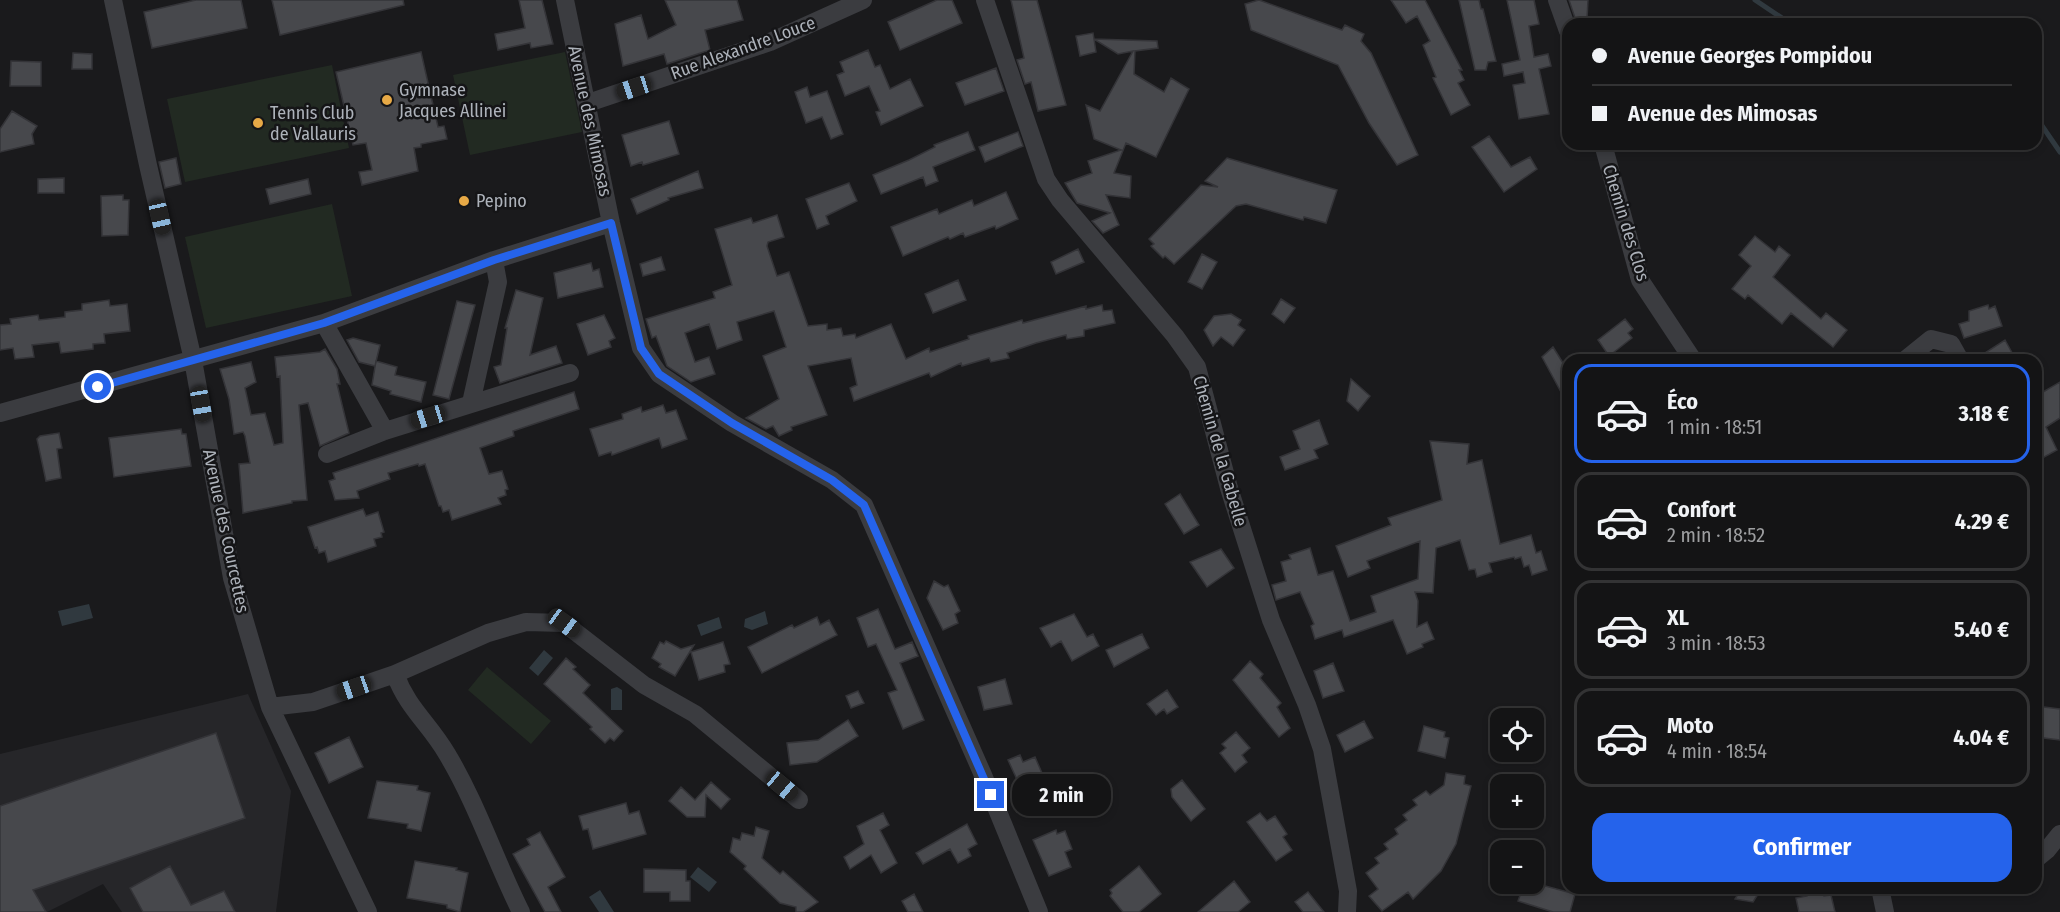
<!DOCTYPE html>
<html lang="fr">
<meta charset="utf-8">
<style>
:root{--surface:#141415;--page:#1d1d1e;--text:#f1f3f6;--muted:#9d9ea0;--line:#333334;--accent:#2563eb}
body{margin:0;font-family:"Fira Sans Condensed",sans-serif;background:var(--page);color:var(--text);height:100vh;display:flex;flex-direction:column;font-size:22px;white-space:nowrap}
*{box-sizing:border-box;margin:0}
p{font-size:20px;color:var(--muted)}
.icon{flex:none;width:33px;height:33px;fill:none;stroke:currentColor;stroke-width:2;stroke-linecap:round;stroke-linejoin:round}
.map{position:relative;flex:1;overflow:hidden}
.panel{position:absolute;left:1562px;top:354px;width:480px;height:540px;display:flex;flex-direction:column;background:var(--surface);border-radius:18px;box-shadow:0 3px 9px #0003,0 0 0 2px var(--line)}
.panel>*{flex:none}
.hud{position:absolute;left:1562px;top:18px;width:480px;height:132px;border-radius:18px;box-shadow:0 3px 9px #0003,0 0 0 2px var(--line);display:grid;align-content:center;height:132px;padding:0 30px;background:var(--surface)}
.tools{position:absolute;left:1490px;top:708px;display:grid;gap:12px}
.tools a{display:grid;place-items:center;width:54px;height:54px;border-radius:12px;background:var(--surface);box-shadow:0 3px 9px #0003,0 0 0 2px var(--line);font-size:30px}
.end{position:absolute;width:27px;height:27px;margin:-14px;border:8px solid #2563eb;background:#fff;box-shadow:0 0 0 3px #fff}
.from{border-radius:50%}
.bubble{position:absolute;height:42px;border-radius:18px;background:var(--surface);box-shadow:0 3px 9px #0003,0 0 0 2px var(--line);font-size:20px;font-weight:700;line-height:42px;text-align:center}
.car{position:absolute;width:18px;height:36px;margin:-18px -9px;border-radius:8px;box-shadow:0 0 4px 2px #0007;background:linear-gradient(#222 24%,#8ab4d8 0 40%,#222 0 76%,#8ab4d8 0 86%,#222 0)}
.hud b{display:flex;align-items:center;gap:21px;height:57px;font-size:22px}
.hud b+b{border-top:2px solid var(--line)}
.hud i{width:15px;height:15px;background:var(--text)}
ul{padding:10px 0 0;list-style:none}
li{display:flex;align-items:center;gap:18px;height:99px;margin:0 12px 9px;padding:0 18px;border:3px solid var(--line);border-radius:18px}
li div{flex:1}
li b{display:block;font-size:22px}
li em{font-style:normal;font-weight:700}
li.on{border-color:var(--accent)}
li>.icon{width:54px;height:54px;stroke-width:1.5}
.cta{display:flex;gap:12px;margin-top:auto;padding:12px 30px}
.cta a{flex:1;height:69px;border-radius:18px;background:var(--accent);color:#fff;font-size:24px;font-weight:700;line-height:69px;text-align:center}
.map>svg:first-child{display:block}
</style>
<div class="map">
<svg width="2060" height="912" viewBox="0 0 2060 912">
<rect width="100%" height="100%" fill="#1a1a1c"/>
<!-- built -->
<path fill="#262629" d="M248,694L291,791L276,912H122L103,884L47,912H0V754Z"/>
<!-- green -->
<path fill="#222a22" d="M565,52L582,132L470,155L453,75Z
M332,65L349,148L185,182L167,99Z
M332,204L352,296L206,328L185,237Z
M487,667L551,721L531,744L468,690Z"/>
<!-- water -->
<path fill="#30393f" d="M89,604L93,618L62,626L58,611Z
M765,611L768,624L752,630L744,627L745,619Z
M719,617L722,628L701,636L697,625Z
M544,650L553,658L538,676L529,668Z
M617,687L622,690V710H611V689Z
M698,867L717,882L709,892L690,877Z
M600,890L614,912H599L589,897Z"/>
<g fill="none" stroke-linecap="round" stroke-linejoin="round">
<!-- stream -->
<path stroke="#30393f" stroke-width="5" d="M1755,0L1791,24
M2036,117L2060,152"/>
</g>
<!-- building -->
<path fill="#47484c" stroke="#343438" stroke-width="1.5" d="M196,0H241L247,28L152,48L144,12Z
M272,0H403L404,5L280,35Z
M519,0H542L553,44L531,48L530,43L498,50L495,34L525,28Z
M665,0H737L743,20L705,30L710,50L667,64L664,54L623,66L615,24L641,15L648,39L676,25Z
M937,0H952L962,23L900,50L888,22Z
M1011,0H1037L1066,105L1038,111L1031,82L1025,84L1017,60L1024,58Z
M1259,0L1342,30L1345,25L1364,34L1361,41L1371,53L1418,155L1397,165L1369,123L1338,65L1251,30L1245,4Z
M1391,0H1425L1462,70H1459L1464,80L1458,83L1470,105L1451,115L1433,78L1436,77L1423,45L1430,41L1417,16L1406,23Z
M1459,0H1479L1481,9H1483L1496,61L1488,62L1486,70H1475Z
M1507,0H1534L1539,24L1529,26L1534,57L1548,54L1551,66L1539,69L1549,114L1519,119L1513,85L1525,83L1523,72L1504,76L1502,64L1520,60Z
M1569,0H1588L1587,19L1575,18Z
M1093,33L1094,39L1157,41L1158,48L1135,51L1134,74L1164,92L1171,78L1189,89L1156,157L1126,143L1114,173L1131,176L1130,198L1106,195L1119,225L1103,233L1092,221L1110,213L1077,203L1065,183L1092,173L1088,161L1121,150L1094,139L1086,105L1100,111L1133,51L1118,54L1094,39L1096,52L1080,56L1076,36Z
M868,50L875,67L880,65L890,89L910,79L923,106L881,125L876,112L880,111L869,86L845,96L837,75L844,72L840,62Z
M421,52L438,127L444,126L447,139L421,144V147L414,148L418,171L362,185L359,172L372,170L366,143L353,145L336,72Z
M73,53L92,54V69H72Z
M11,61L41,62V86H10Z
M996,68L1004,91L965,105L956,83Z
M807,87L810,97L827,91L843,134L831,139L822,117L806,123L795,92Z
M12,111L37,126L32,134L34,144L0,152V129Z
M669,121L679,154L643,165L642,162L631,166L622,135Z
M968,132L975,150L933,167L938,181L926,186L923,177L881,194L873,175L909,160L935,147L934,145Z
M1018,132L1023,146L985,162L979,147Z
M1489,136L1511,167L1530,157L1537,169L1504,192L1472,147Z
M176,158L181,184L165,188L159,162Z
M1227,158L1337,190L1326,223L1304,217L1303,220L1246,204L1236,206L1174,264L1165,256L1163,258L1151,246L1154,244L1149,239L1201,185L1218,187L1205,181Z
M698,171L703,188L668,198L669,200L637,214L631,199Z
M64,178V193H38V179Z
M308,179L311,194L270,204L266,189Z
M849,183L857,201L826,216L829,224L817,229L806,199Z
M1006,192L1018,219L996,229L995,226L965,237L963,233L950,239L948,237L903,256L891,227L937,209L939,214L972,200L974,206Z
M123,195V200H129L128,235L102,236L101,196Z
M777,215L784,237L768,242L767,246L777,276L789,272L808,326L827,324V330L841,328L843,336L855,334L856,338L891,324L906,359L929,348L930,352L969,339L968,336L1022,320L1023,323L1086,306V309L1102,305L1103,311L1112,310L1115,323L1084,330V336L1067,339L1066,335L1036,343L1007,353L1009,358L991,362L989,358L962,366L961,363L931,377L929,373L854,401L850,388L857,385L851,358L808,366L827,415L791,427L792,430L779,436L773,426L766,429L746,418L779,399L763,356L786,347L774,311L737,322L742,340L717,349L709,324L685,333L695,362L709,357L715,374L691,382L667,366L656,336L652,338L646,319L715,298L713,292L732,285L715,229L751,218L753,223Z
M1755,236L1775,252L1779,246L1790,255L1773,277L1821,319L1826,313L1847,330L1833,347L1791,313L1782,324L1748,295L1745,299L1732,289L1751,266L1739,255Z
M1078,249L1084,262L1056,274L1051,262Z
M1202,254L1217,262L1202,289L1188,282Z
M661,257L665,270L643,276L640,264Z
M591,263L593,271L599,269L603,287L558,298L554,273Z
M958,280L966,300L933,313L925,294Z
M516,290L543,298L530,355L556,346L562,363L500,383L494,367L501,365L507,328H505Z
M1281,299L1295,308L1284,323L1272,314Z
M109,300L110,306L127,304L130,331L104,334L105,343L93,344V349L61,353L59,342L32,345L34,357L15,359L13,348L0,350V325L11,324L10,319L38,315L39,320L65,317V312L82,310V304Z
M457,301L475,305L449,399L433,395Z
M1988,305L1989,309L1995,306L2002,326L1964,338L1959,324L1969,321V311Z
M1231,314L1241,320L1238,325L1245,330L1233,346L1221,337L1213,346L1204,330L1214,316Z
M604,315L615,338L609,341L611,347L588,355L577,324Z
M1625,319L1633,329L1628,333L1632,338L1609,356L1598,340Z
M353,338L380,345L375,366L359,362L347,340Z
M2005,340L2016,360H1974Z
M1553,347L1568,371V405L1542,357Z
M325,349L337,369L340,384H337L349,433L320,446L308,403L299,405L307,500L292,501V503L243,513L239,464L250,463L245,436L243,432L234,434L229,399L220,369L251,362L256,382L245,388L251,415L265,413L274,445L283,443L280,376L277,377L275,357L320,352Z
M376,361L397,367L395,375L426,382L421,402L390,394L391,391L372,385Z
M1351,379L1370,396L1358,411L1347,401Z
M2060,382V418L2046,427L2057,450L2037,461L2036,406L2039,413L2043,392Z
M574,392L579,409L513,431L514,436L480,448L489,474L502,471L508,489L505,490L506,495L498,498L501,504L452,520L449,510L443,512L441,506H439L425,464L419,466L418,464L388,473L390,479L357,491L359,498L335,500L329,481L335,479L333,473Z
M663,405L666,413L676,410L687,439L662,448L659,438L612,455L611,452L599,456L590,429L623,419L622,414L641,407L642,412Z
M1319,420L1328,444L1314,450L1318,458L1285,470L1280,457L1300,449L1293,431Z
M181,429L182,434H186L191,466L114,477L109,438Z
M59,433L62,448L57,449L61,478L46,481L37,439L40,436Z
M1430,441L1469,444L1467,464L1482,460L1500,544L1531,535L1536,553L1541,551L1547,570L1532,575L1529,565L1524,567L1521,557L1515,559L1514,557L1489,563L1492,572L1477,577L1475,569L1469,570L1460,540L1436,548L1433,593L1415,592L1418,601L1417,627L1427,622L1434,639L1422,644L1423,647L1407,654L1393,620L1344,637L1342,630L1315,639L1311,626L1314,624L1300,592L1276,600L1272,585L1286,581L1281,562L1291,559L1289,555L1310,548L1318,575L1333,571L1350,621L1376,612L1371,596L1418,579L1420,541L1367,561L1370,568L1348,577L1336,546L1391,525L1388,518L1442,500Z
M1180,494L1199,525L1184,534L1165,504Z
M363,509L366,516L378,512L384,532L381,533L382,537L374,539L376,546L328,562L325,551L319,553L317,547L315,548L308,527Z
M1221,549L1234,568L1207,587L1190,562Z
M934,581L944,587L948,585L960,611L955,614L958,623L943,630L927,598Z
M878,609L895,649L912,642L918,656L900,663L924,720L903,729L888,693L897,690L876,644L868,647L857,618Z
M1074,614L1087,637L1093,634L1099,646L1072,661L1061,641L1051,647L1040,628Z
M817,617L820,625L829,620L837,635L762,673L748,647L792,625L794,628Z
M1142,634L1149,648L1114,667L1106,650Z
M666,641L681,649L694,645L675,676L659,667L661,664L652,658L660,642L664,644Z
M723,642L730,664L724,665L725,672L699,680L691,652Z
M566,658L576,667L573,669L590,685L583,693L623,731L614,741L610,738L605,743L590,729L592,727L544,684Z
M1250,661L1263,674L1260,678L1281,703L1277,707L1290,728L1279,737L1233,680Z
M1333,663L1344,691L1323,698L1314,671Z
M1005,679L1012,704L984,710L978,687Z
M1167,690L1178,707L1167,714L1164,709L1156,715L1147,704Z
M858,691L864,703L851,708L846,696Z
M2036,706L2060,709V740L2036,737Z
M848,720L858,736L817,762L790,765L787,743L818,740Z
M1364,721L1373,738L1345,752L1337,735Z
M1424,726L1445,732L1444,737L1449,738L1445,758L1418,751Z
M1236,732L1250,748L1242,755L1247,762L1235,772L1220,753L1226,748L1222,744Z
M216,733L245,818L33,890L46,912H0V806Z
M349,737L363,767L329,783L315,753Z
M1020,755L1023,762L1035,757L1048,787L1025,797L1008,760Z
M1446,773L1465,776L1464,784L1471,786L1456,844L1441,871L1413,899L1408,892L1382,911L1369,896L1378,889L1366,873L1379,863L1375,858L1388,849L1384,844L1398,834L1395,829L1407,820L1403,815L1417,805L1413,800L1426,791L1430,795L1444,785Z
M1182,780L1205,809L1191,821L1172,797L1171,789Z
M377,781L418,786L417,790L430,793L421,831L407,828L408,824L368,818Z
M711,782L730,799L721,809L706,795L705,817H687L669,801L681,787L695,800Z
M626,803L629,814L639,811L646,834L593,849L588,829L583,830L579,816Z
M883,813L889,825L880,830L897,863L881,873L871,855L850,869L844,857L864,844L857,826Z
M1260,813L1267,821L1275,816L1287,834L1283,837L1292,850L1276,861L1247,822Z
M967,824L977,844L968,849L971,856L958,863L950,849L923,864L916,853Z
M756,827L769,831L762,858L780,874L783,871L818,902L803,912H796V907L780,903L744,869L746,866L730,852L733,838L740,840L742,833L754,836Z
M1056,830L1057,834L1065,831L1072,849L1065,852L1071,867L1049,876L1033,840Z
M540,832L565,877L548,887L561,912H545L513,854L530,845L527,839Z
M415,861L457,868L456,870L468,873L460,912L447,908V905L407,898Z
M170,866L191,905L224,891L235,912H143L130,888Z
M1139,866L1161,894L1139,912H1123L1110,896L1112,893L1110,890Z
M644,869L686,870V881H690V901H670V892H644Z
M1234,881L1250,902L1238,912H1198Z
M1524,884H1538L1575,894L1570,912H1553L1518,901Z
M1742,888H1762L1753,902L1735,899Z
M1805,888H1823L1824,896L1831,895L1835,912H1799L1796,898L1807,896Z
M1308,892L1324,912H1303L1295,902Z
M914,894L923,912H908L902,901Z"/>
<g fill="none" stroke-linecap="round" stroke-linejoin="round">
<!-- minor -->
<path stroke="#3b3c40" stroke-width="18" d="M113,0L148,165L193,360L232,578L270,707L368,912
M565,0L611,223L641,348L659,374L732,423L832,480L864,505L983,775L1039,912
M985,0L1046,179L1060,200L1175,336L1197,367L1229,488L1271,620L1307,705L1322,749L1348,891L1347,912
M1557,0L1568,31
M588,103L770,42L863,0
M1603,144L1640,280L1693,360
M324,323L385,431
M1905,360L1931,339L1951,344L1960,360
M471,403L498,282L494,260
M0,413L324,323L494,260L611,223
M327,454L385,431L570,373
M395,674C408,709 429,723 447,754C477,804 495,860 521,912
M270,707L313,702L395,674L488,633L526,622L564,623L644,685L695,714L799,800
M2036,859L2047,850L2060,834
M1880,888L1885,912"/>
</g>
<g fill="none" stroke-linecap="round" stroke-linejoin="round">
<!-- route -->
<path stroke="#2563eb" stroke-width="8" d="M98,387L324,323L494,260L611,223L641,348L659,374L732,423L832,480L864,505L991,795"/>
</g>
<!-- markers -->
<g fill="#e7a946" stroke="#151517" stroke-width="2">
<circle cx="387" cy="100" r="6"/>
<circle cx="258" cy="123" r="6"/>
<circle cx="464" cy="201" r="6"/>
</g>
<g text-anchor="middle" stroke-width="5" stroke-linejoin="round" paint-order="stroke">
<!-- street labels -->
<g font-size="18" fill="#adb2ba" stroke="#151517">
<text transform="translate(743 48) rotate(-20)" y="6">Rue Alexandre Louce</text>
<text transform="translate(590 121) rotate(78)" y="6">Avenue des Mimosas</text>
<text transform="translate(1626 223) rotate(73)" y="6">Chemin des Clos</text>
<text transform="translate(1220 451) rotate(74)" y="6">Chemin de la Gabelle</text>
<text transform="translate(226 531) rotate(78)" y="6">Avenue des Courcettes</text>
</g>
<!-- poi labels -->
<g font-size="18" fill="#adb2ba" stroke="#151517" text-anchor="start">
<text x="399" y="96">Gymnase<tspan x="399" dy="21">Jacques Allinei</tspan></text>
<text x="270" y="119">Tennis Club<tspan x="270" dy="21">de Vallauris</tspan></text>
<text x="476" y="207">Pepino</text>
</g>
</g>
</svg>
<div class="tools">
<a><svg class="icon" aria-label="locate" viewBox="0 0 24 24"><circle cx="12" cy="12" r="6"/><path d="M12 2v4M12 18v4M2 12h4M18 12h4"/></svg></a>
<a>+</a>
<a>−</a>
</div>
<i class="end from" style="left:98px;top:387px"></i>
<i class="end" style="left:991px;top:795px"></i>
<div class="bubble" style="left:1012px;top:774px;width:99px">2 min</div>
<i class="car" style="left:634px;top:88px;rotate:252deg"></i>
<i class="car" style="left:160px;top:217px;rotate:167deg"></i>
<i class="car" style="left:201px;top:404px;rotate:170deg"></i>
<i class="car" style="left:428px;top:417px;rotate:253deg"></i>
<i class="car" style="left:564px;top:623px;rotate:126deg"></i>
<i class="car" style="left:354px;top:688px;rotate:251deg"></i>
<i class="car" style="left:782px;top:786px;rotate:130deg"></i>
<div class="hud">
<b><i class="from"></i>Avenue Georges Pompidou</b>
<b><i></i>Avenue des Mimosas</b>
</div>
<section class="panel">
<ul>
<li class="on"><svg class="icon" aria-label="car" viewBox="0 0 24 24"><path d="M5 17H2v-5l4-1 3-4h7l3 4 3 1v5h-3M9 17h6M6 11h13"/><circle cx="7" cy="17" r="2"/><circle cx="17" cy="17" r="2"/></svg><div><b>Éco</b><p>1 min · 18:51</p></div><em>3.18 €</em></li>
<li><svg class="icon" aria-label="car" viewBox="0 0 24 24"><path d="M5 17H2v-5l4-1 3-4h7l3 4 3 1v5h-3M9 17h6M6 11h13"/><circle cx="7" cy="17" r="2"/><circle cx="17" cy="17" r="2"/></svg><div><b>Confort</b><p>2 min · 18:52</p></div><em>4.29 €</em></li>
<li><svg class="icon" aria-label="car" viewBox="0 0 24 24"><path d="M5 17H2v-5l4-1 3-4h7l3 4 3 1v5h-3M9 17h6M6 11h13"/><circle cx="7" cy="17" r="2"/><circle cx="17" cy="17" r="2"/></svg><div><b>XL</b><p>3 min · 18:53</p></div><em>5.40 €</em></li>
<li><svg class="icon" aria-label="car" viewBox="0 0 24 24"><path d="M5 17H2v-5l4-1 3-4h7l3 4 3 1v5h-3M9 17h6M6 11h13"/><circle cx="7" cy="17" r="2"/><circle cx="17" cy="17" r="2"/></svg><div><b>Moto</b><p>4 min · 18:54</p></div><em>4.04 €</em></li>
</ul>
<div class="cta"><a>Confirmer</a></div>
</section>
</div>
